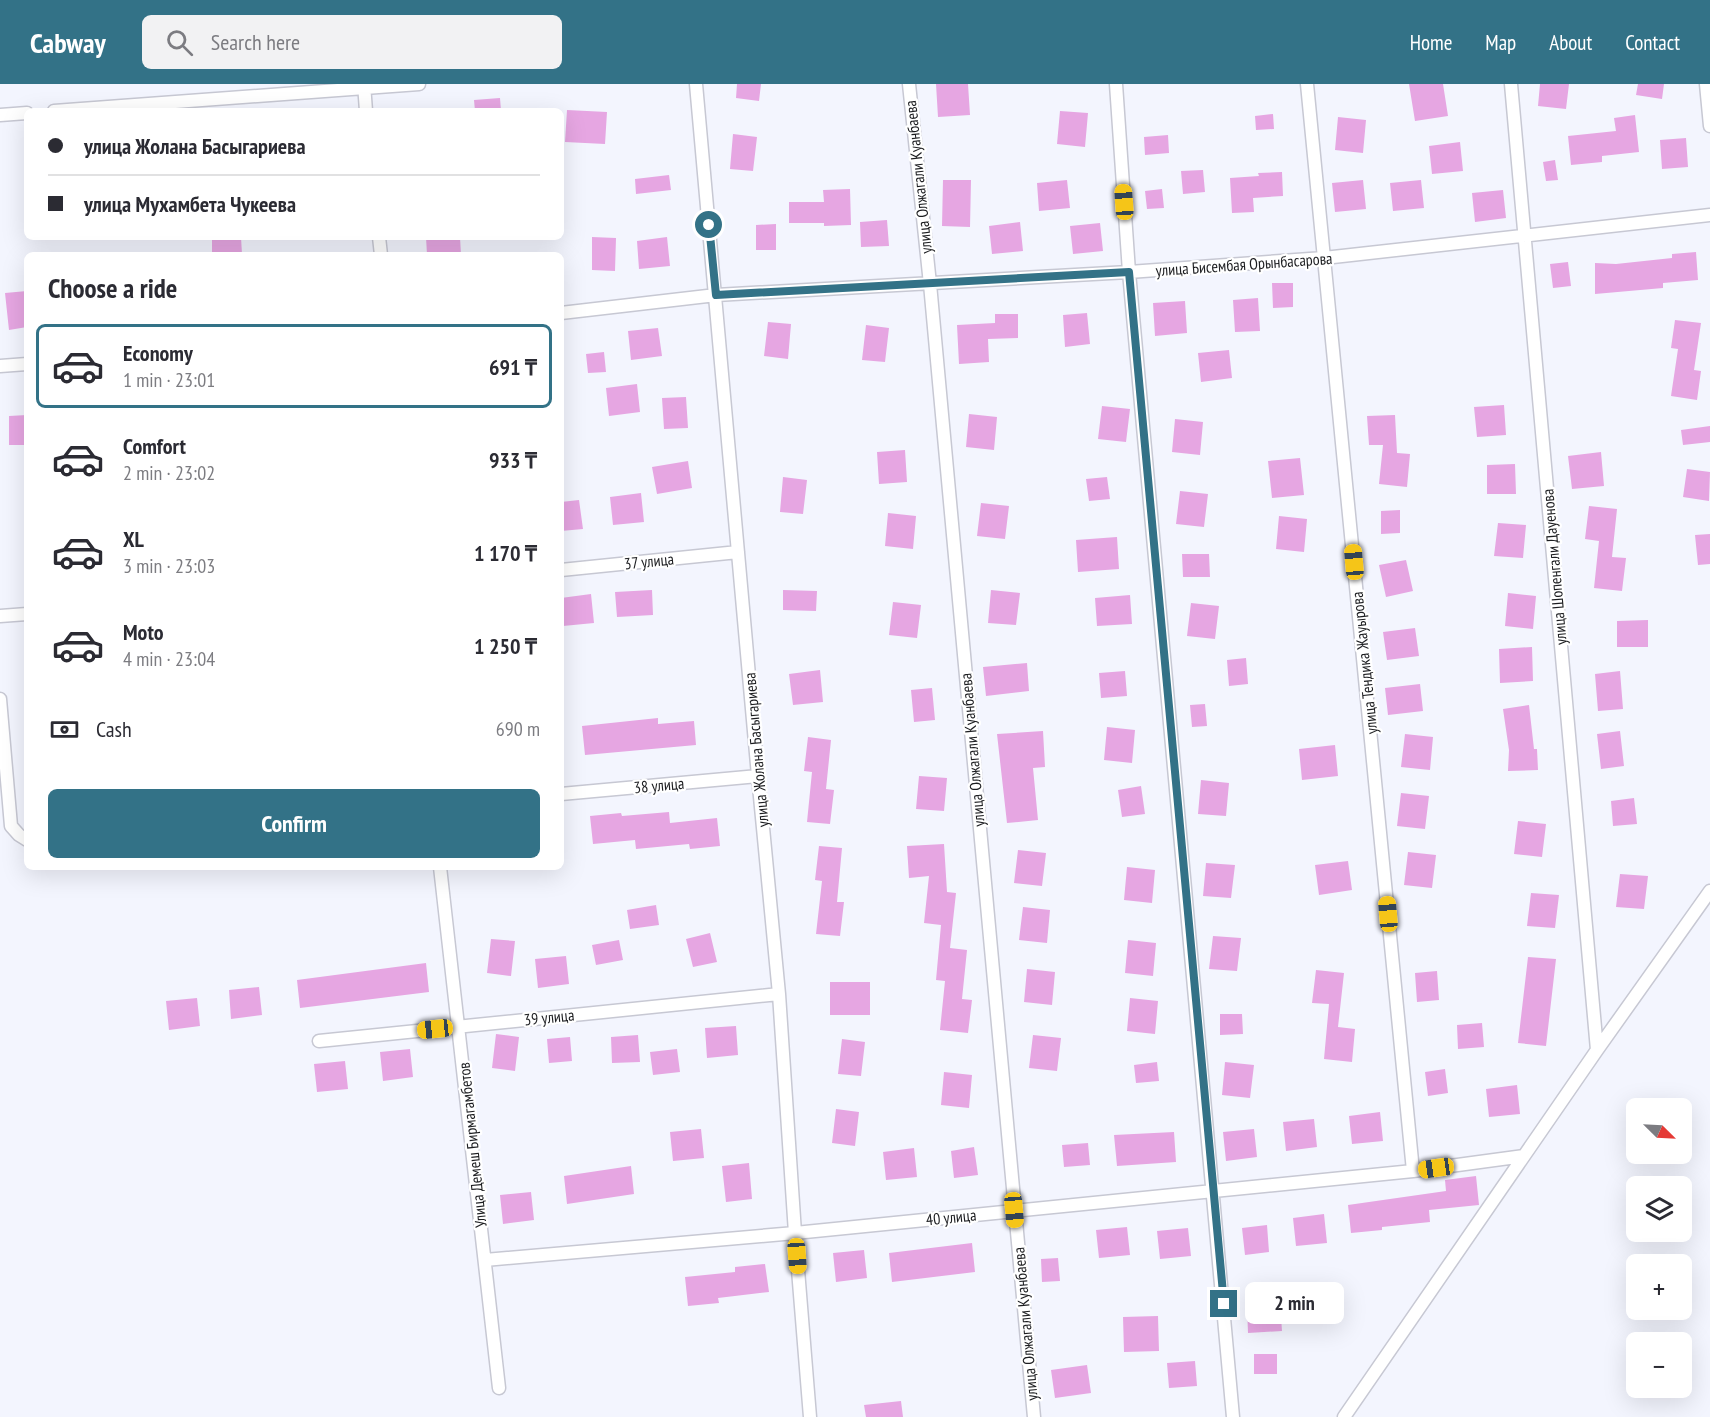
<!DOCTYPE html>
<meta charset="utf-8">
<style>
:root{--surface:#fff;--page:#f2f2f3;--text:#2b2b33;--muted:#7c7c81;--line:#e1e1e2;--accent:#337287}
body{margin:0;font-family:"PT Sans Narrow",sans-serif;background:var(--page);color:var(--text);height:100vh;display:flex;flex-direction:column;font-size:22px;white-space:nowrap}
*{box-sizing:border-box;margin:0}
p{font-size:20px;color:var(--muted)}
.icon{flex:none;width:33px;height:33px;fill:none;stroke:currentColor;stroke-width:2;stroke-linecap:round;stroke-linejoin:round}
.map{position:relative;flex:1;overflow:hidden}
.details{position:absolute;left:24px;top:168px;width:540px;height:618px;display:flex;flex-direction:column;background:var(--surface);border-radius:9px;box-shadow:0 6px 24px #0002}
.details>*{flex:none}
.banner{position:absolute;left:24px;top:24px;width:540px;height:132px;border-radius:9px;box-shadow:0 6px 24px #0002;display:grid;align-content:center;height:132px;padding:0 24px;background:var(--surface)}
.needle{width:39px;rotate:114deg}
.buttons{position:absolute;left:1626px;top:1014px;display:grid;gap:12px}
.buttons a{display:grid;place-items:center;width:66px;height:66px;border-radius:9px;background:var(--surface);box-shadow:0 6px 24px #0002;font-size:30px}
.end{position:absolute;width:27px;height:27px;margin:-14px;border:8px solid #337287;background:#fff;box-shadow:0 0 0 3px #fff}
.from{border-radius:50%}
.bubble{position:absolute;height:42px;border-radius:9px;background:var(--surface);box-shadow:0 6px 24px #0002;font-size:20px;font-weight:600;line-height:42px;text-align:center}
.car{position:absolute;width:18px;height:36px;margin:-18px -9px;border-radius:8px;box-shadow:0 0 4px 2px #0007;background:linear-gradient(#f5c518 24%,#345 0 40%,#f5c518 0 76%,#345 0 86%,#f5c518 0)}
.banner b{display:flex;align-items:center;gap:21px;height:57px;font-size:22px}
.banner b+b{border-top:2px solid var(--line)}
.banner i{width:15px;height:15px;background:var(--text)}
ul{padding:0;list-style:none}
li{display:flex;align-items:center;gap:18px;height:84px;margin:0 12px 9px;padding:0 12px;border:3px solid transparent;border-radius:9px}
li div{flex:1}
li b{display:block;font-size:22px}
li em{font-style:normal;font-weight:600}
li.active{border-color:var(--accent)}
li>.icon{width:54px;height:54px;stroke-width:1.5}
h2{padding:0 24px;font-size:27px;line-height:72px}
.pay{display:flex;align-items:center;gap:15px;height:66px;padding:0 24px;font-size:22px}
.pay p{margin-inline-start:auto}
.primary-button{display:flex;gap:12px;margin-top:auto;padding:12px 24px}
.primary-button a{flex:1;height:69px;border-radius:9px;background:var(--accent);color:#fff;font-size:24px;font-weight:600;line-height:69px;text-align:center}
header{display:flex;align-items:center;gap:36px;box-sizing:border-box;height:84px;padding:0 30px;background:var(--accent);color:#fff}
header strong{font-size:28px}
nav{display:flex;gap:33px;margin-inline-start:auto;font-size:21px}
.search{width:420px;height:54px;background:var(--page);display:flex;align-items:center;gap:15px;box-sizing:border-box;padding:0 21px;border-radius:9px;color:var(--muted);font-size:22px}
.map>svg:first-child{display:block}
</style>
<header>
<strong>Cabway</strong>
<div class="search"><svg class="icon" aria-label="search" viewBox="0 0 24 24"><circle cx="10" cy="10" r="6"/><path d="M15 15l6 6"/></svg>Search here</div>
<nav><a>Home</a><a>Map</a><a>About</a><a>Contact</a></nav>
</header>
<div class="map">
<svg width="1710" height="1333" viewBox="0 0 1710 1333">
<rect width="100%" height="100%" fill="#f3f5fe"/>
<!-- building -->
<path fill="#e6a6e2" d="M737,0H761L759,17L736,14Z
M936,0H968L970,31L938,33Z
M1409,0H1443L1448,32L1415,37Z
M1540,0H1569L1566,25L1538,22Z
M1638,0H1664L1662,15L1636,11Z
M500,14L501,27H475L474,16Z
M567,26L607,28L605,60L565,58Z
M1060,27L1088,29L1085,63L1057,60Z
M1273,30L1274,45L1256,46L1255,32Z
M1635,31L1639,68L1602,72V78L1571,81L1568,52L1616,47L1614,34Z
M1338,33L1366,36L1363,69L1335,66Z
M733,50L757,53L753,87L730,85Z
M1168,51L1169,69L1145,71L1144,53Z
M1686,54L1688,83L1662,85L1660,56Z
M1460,58L1463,87L1432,90L1429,62Z
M1555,76L1558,96L1546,97L1543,78Z
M1203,86L1205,108L1183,110L1181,87Z
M1282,88L1283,112L1253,114L1254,128L1232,129L1230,94L1259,92L1258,89Z
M669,91L671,106L636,110L635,95Z
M943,96H971L970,143L942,142Z
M1067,96L1070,124L1039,127L1037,99Z
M1363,96L1366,125L1335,128L1332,99Z
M1421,96L1424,124L1393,127L1390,99Z
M850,105L851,141L824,142V139H789V118H824L823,106Z
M1162,105L1164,124L1147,125L1145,107Z
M1503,106L1506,134L1475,138L1472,109Z
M887,136L889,162L861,163L860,138Z
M1020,138L1023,167L992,170L989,142Z
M1100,139L1103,167L1073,170L1070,142Z
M776,140V166H756V141Z
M212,153H241L242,170L212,171Z
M426,153H460L461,171H427Z
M592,153L616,154L615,187L592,186Z
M667,153L670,182L639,185L637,157Z
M1696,168L1698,196L1663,199V204L1595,210V179L1616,180L1672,174V170Z
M1568,178L1571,202L1553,204L1550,180Z
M1272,199H1293V223L1273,224Z
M27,207V243L9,246L5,209Z
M1258,214L1260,247L1235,248L1233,216Z
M1185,217L1187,249L1155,252L1153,219Z
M1087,229L1090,260L1065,263L1063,231Z
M995,230H1018V254L988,255L989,278L959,280L957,241L995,239Z
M1675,236L1701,239L1694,286L1701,287L1697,316L1671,312L1678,265L1671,264Z
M768,238L791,240L788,275L764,272Z
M866,241L889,244L885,278L862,276Z
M658,244L662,272L631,276L628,247Z
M1229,266L1232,294L1201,298L1198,269Z
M604,268L606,288L588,289L586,270Z
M637,300L640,328L609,332L606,304Z
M686,313L688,344L664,345L662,314Z
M1504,321L1506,351L1477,353L1474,323Z
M1102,322L1130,325L1126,358L1098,355Z
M969,330L997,333L994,366L966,363Z
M27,331V361H9V332Z
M1395,331L1397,369L1410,370L1407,403L1379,400L1383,361H1369L1367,332Z
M1175,335L1203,338L1200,371L1172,368Z
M1710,342V358L1683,361L1681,346Z
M905,366L907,398L879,400L877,368Z
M1601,368L1604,402L1572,405L1568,372Z
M1300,374L1304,411L1272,414L1268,377Z
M688,377L692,404L657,410L652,383Z
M1515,380L1516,410H1487V381Z
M1687,385L1710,388L1709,417L1683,413Z
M783,393L807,396L803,430L780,428Z
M1107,393L1110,415L1089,417L1086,395Z
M1180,407L1208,410L1204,443L1176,440Z
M641,409L644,438L613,441L610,413Z
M579,416L583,445L561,447V418Z
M981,419L1009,422L1005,455L977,452Z
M1589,422L1617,425L1612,473L1626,474L1622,507L1594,504L1599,457L1585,455Z
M1400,426V449L1381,450V427Z
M888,429L916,432L913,465L885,462Z
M1279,432L1307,435L1304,468L1276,465Z
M1498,439L1526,441L1523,474L1494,472Z
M1710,450V480L1698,481L1695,451Z
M1117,453L1119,485L1078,488L1076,456Z
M1182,470H1209L1210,493H1183Z
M1406,476L1413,507L1386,513L1379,481Z
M652,506L653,531L617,533L615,508Z
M783,506L817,507L816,527L783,526Z
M991,506L1020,509L1016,541L988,539Z
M1508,509L1536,512L1533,545L1505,542Z
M591,510L594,539L563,542L561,514Z
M1130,511L1132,540L1097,542L1095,514Z
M893,518L921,521L917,554L889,551Z
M1191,519L1219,522L1215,555L1187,552Z
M1648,536V563H1617V537Z
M1415,544L1419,572L1387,576L1383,548Z
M1532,563L1533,597L1500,599L1499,565Z
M1246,574L1248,600L1229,602L1227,576Z
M1027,579L1029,607L986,612L983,583Z
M820,586L823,618L793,621L789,590Z
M1125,587L1127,612L1101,614L1099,589Z
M1620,587L1623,625L1598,627L1595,590Z
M1420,600L1423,627L1388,631L1385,604Z
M932,604L935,636L914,638L911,606Z
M1205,620L1207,642L1192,643L1190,621Z
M1529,621L1534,665H1537L1538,686L1508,687L1509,666L1503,625Z
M658,634V640L694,637L696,661L585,671L582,642Z
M1107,643L1135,646L1132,679L1104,676Z
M1043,647L1045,683L1033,684L1038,736L1007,739L997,650Z
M1620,647L1624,682L1601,685L1597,650Z
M1405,650L1433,653L1430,686L1401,683Z
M808,653L831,656L826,705L834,706L830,740L807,738L812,688L804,687Z
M1335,661L1338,692L1302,696L1299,665Z
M919,692L947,694L944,727L916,725Z
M1201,696L1229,699L1226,732L1198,730Z
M1141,702L1145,730L1122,733L1118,706Z
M1401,709L1429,712L1425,745L1397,742Z
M1634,714L1637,740L1613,742L1611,717Z
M669,728L670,739L717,734L720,762L690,765L689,760L636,765L635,756L593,760L590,732L621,729L622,732Z
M1518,737L1546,740L1542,773L1514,770Z
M944,760L947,808L956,809L950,864L967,866L962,915L972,916L968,949L940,946L945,897L936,896L941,841L924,839L929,792L909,794L907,762Z
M819,762L842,764L837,818H844L840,852L816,850L822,797L815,796Z
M1018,766L1046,769L1042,802L1014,799Z
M1408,768L1436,771L1432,804L1404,801Z
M1348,777L1352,806L1319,811L1315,781Z
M1206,779L1235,781L1231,814L1203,812Z
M1127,783L1155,786L1152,819L1124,816Z
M1620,790L1648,792L1644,825L1616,823Z
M1531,809L1559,811L1555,844L1527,842Z
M656,821L659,841L630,845L627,826Z
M1023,823L1050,826L1047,859L1019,856Z
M710,849L717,878L693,883L686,855Z
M1213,852L1241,854L1237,887L1209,885Z
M491,855L515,857L511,892L487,889Z
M619,856L623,876L596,881L592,861Z
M1128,856L1156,859L1153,892L1125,889Z
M566,872L569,900L538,904L535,875Z
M1528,873L1556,875L1546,962L1518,959Z
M426,879L429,908L300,924L297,896Z
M1027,885L1055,888L1052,921L1024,918Z
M1316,886L1344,889L1338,943L1355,945L1352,978L1324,975L1329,920L1312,919Z
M1437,887L1439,916L1417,918L1415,889Z
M830,898H870V931H830Z
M259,903L262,931L231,935L229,906Z
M197,914L200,942L169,946L166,917Z
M1130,914L1158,917L1155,950L1127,947Z
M1220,930H1242L1243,950L1220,951Z
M1482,939L1484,963L1458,965L1457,941Z
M736,942L738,971L707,974L705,944Z
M496,950L519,953L515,987L492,984Z
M638,951L640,978L612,979L611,953Z
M1033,951L1061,954L1057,987L1029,984Z
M570,953L572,977L549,979L547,955Z
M842,955L865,958L861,992L838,990Z
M410,965L413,993L383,997L380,968Z
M677,965L680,988L653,991L650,968Z
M345,977L348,1005L317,1008L314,980Z
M1157,978L1159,997L1136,999L1134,981Z
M1225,978L1254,981L1250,1014L1222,1011Z
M1445,985L1448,1009L1428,1012L1425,988Z
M944,988L972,991L969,1024L941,1021Z
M1517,1001L1520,1030L1489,1033L1486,1005Z
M836,1025L859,1028L855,1062L832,1059Z
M1380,1028L1383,1057L1352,1060L1349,1032Z
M1314,1035L1317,1063L1286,1067L1283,1038Z
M701,1045L704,1074L673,1077L670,1048Z
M1254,1045L1257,1073L1226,1077L1223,1048Z
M1174,1048L1176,1078L1117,1082L1114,1051Z
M1088,1059L1090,1081L1064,1083L1062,1061Z
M974,1063L978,1091L954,1094L951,1067Z
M914,1064L917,1093L886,1096L883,1068Z
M749,1079L752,1115L726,1118L722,1082Z
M631,1082L634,1110L567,1120L564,1092Z
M1476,1092L1479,1121L1429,1126L1430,1138L1382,1143V1146L1351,1149L1348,1121L1446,1107L1445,1096Z
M531,1108L534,1136L503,1140L500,1111Z
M1324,1130L1327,1159L1296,1162L1293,1134Z
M1267,1141L1269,1168L1245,1171L1242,1144Z
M1127,1143L1130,1171L1099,1174L1096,1146Z
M1188,1144L1191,1172L1160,1175L1157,1147Z
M972,1159L975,1188L892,1198L889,1169Z
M864,1166L867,1194L836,1198L833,1169Z
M1058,1174L1060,1197L1042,1198L1041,1175Z
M765,1180L769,1208L718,1214L719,1219L688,1222L685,1193L735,1188V1183Z
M1280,1219L1282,1247L1248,1249L1247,1221Z
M1158,1232L1159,1267L1124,1268L1123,1233Z
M1254,1270H1277V1290H1254Z
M1195,1277L1197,1302L1169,1304L1167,1279Z
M1087,1281L1091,1309L1055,1314L1051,1286Z
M901,1317L903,1333H866L864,1321Z"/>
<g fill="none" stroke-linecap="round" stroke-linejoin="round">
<!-- minor casing -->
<g stroke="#c7c8d3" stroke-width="15">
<path id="minor" d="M364,0L366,27
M696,0L758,692L779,910L795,1149L810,1333
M909,0L930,200L1034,1333
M1116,0L1129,188L1233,1333
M1307,0L1413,1087
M1511,0L1597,966
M1706,0L1710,42
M54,27L419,0
M0,31L27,29
M379,153L381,171
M561,229L716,211L1129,188L1324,174L1710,131
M0,282L27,280
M561,486L738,468
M0,532L27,530
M0,615L11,742L19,751L27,756
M561,710L758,692
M440,783L499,1304
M319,957L779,910
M485,1176L795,1149L1413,1087L1524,1072
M1344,1333L1597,966L1710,807"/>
</g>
<!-- minor -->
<use href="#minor" stroke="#fff" stroke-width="12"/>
</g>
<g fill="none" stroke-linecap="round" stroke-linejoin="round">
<!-- route -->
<path stroke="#337287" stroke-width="8" d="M709,141L716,211L1129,188L1224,1220"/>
</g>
<g text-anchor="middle" stroke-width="4.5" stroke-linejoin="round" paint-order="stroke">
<!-- street labels -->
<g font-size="16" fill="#1c1d20" stroke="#fff">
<text transform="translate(918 93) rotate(-96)" y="6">улица Олжагали Куанбаева</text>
<text transform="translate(1244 180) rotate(-4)" y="6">улица Бисембая Орынбасарова</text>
<text transform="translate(649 477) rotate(-6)" y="6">37 улица</text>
<text transform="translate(1554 483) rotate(-95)" y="6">улица Шопенгали Дауенова</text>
<text transform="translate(1364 579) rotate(-96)" y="6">улица Тендика Жауырова</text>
<text transform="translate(756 666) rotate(-95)" y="6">улица Жолана Басыгариева</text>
<text transform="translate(972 666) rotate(-95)" y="6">улица Олжагали Куанбаева</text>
<text transform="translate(659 701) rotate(-5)" y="6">38 улица</text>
<text transform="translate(549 933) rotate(-6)" y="6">39 улица</text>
<text transform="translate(472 1061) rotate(-96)" y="6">Улица Демеш Бирмагамбетов</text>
<text transform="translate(951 1133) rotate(-6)" y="6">40 улица</text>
<text transform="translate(1025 1240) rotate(-95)" y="6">улица Олжагали Куанбаева</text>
</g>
</g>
</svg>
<div class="buttons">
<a><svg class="needle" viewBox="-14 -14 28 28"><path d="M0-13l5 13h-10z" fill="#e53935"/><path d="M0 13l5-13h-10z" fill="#7c7c81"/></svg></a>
<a><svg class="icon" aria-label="layers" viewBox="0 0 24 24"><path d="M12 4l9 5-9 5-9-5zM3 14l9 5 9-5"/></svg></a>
<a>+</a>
<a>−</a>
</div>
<i class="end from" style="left:709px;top:141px"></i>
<i class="end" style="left:1224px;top:1220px"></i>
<div class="bubble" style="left:1245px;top:1198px;width:99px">2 min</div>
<i class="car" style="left:1124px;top:118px;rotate:356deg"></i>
<i class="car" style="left:1354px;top:478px;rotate:355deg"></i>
<i class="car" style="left:1388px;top:830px;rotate:355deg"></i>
<i class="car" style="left:435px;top:945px;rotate:264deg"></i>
<i class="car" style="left:1436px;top:1084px;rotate:262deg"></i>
<i class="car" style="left:1014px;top:1126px;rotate:175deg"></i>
<i class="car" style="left:797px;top:1172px;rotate:176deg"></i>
<div class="banner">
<b><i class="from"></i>улица Жолана Басыгариева</b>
<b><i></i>улица Мухамбета Чукеева</b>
</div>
<section class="details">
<h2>Choose a ride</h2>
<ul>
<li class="active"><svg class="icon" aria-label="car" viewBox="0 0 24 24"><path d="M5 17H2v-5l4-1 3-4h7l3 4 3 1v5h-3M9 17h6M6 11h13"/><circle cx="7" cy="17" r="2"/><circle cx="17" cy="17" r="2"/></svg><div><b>Economy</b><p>1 min · 23:01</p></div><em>691 ₸</em></li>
<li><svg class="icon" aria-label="car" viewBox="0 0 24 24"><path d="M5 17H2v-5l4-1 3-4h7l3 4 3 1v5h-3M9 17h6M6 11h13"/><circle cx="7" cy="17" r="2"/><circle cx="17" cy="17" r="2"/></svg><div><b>Comfort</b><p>2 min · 23:02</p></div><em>933 ₸</em></li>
<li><svg class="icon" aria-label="car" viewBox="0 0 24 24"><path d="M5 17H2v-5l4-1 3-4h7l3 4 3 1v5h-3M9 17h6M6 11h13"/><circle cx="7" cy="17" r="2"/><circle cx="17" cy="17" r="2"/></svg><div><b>XL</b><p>3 min · 23:03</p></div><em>1 170 ₸</em></li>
<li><svg class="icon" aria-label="car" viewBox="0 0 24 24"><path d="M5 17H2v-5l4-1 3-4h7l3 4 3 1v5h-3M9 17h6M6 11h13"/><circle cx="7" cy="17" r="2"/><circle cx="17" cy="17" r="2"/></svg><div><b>Moto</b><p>4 min · 23:04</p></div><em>1 250 ₸</em></li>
</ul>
<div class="pay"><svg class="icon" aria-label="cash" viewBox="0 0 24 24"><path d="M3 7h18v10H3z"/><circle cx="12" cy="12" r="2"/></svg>Cash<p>690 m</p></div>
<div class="primary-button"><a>Confirm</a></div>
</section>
</div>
